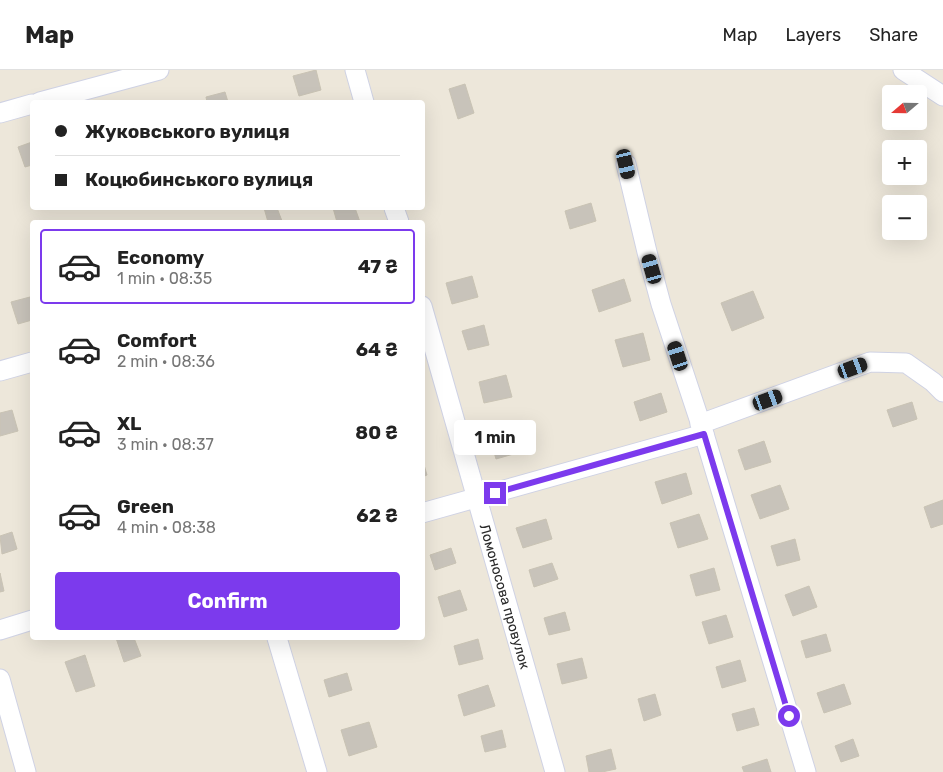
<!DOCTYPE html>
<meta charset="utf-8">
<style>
:root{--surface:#fff;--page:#f2f2f2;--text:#222;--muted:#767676;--line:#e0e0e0;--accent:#7c3aed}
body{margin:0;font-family:Rubik,sans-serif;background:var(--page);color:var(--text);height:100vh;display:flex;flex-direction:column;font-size:19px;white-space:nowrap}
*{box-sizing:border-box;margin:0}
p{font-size:16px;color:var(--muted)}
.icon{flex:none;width:28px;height:28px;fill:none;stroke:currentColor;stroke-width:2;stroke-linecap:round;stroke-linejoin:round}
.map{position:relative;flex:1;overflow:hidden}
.panel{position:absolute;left:30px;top:150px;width:395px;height:420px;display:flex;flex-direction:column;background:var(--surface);border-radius:5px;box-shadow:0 5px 20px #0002}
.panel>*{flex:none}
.top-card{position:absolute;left:30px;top:30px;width:395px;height:110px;border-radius:5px;box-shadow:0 5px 20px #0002;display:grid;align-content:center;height:110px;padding:0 25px;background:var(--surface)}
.needle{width:32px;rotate:250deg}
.buttons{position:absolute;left:882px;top:15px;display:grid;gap:10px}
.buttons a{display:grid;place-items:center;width:45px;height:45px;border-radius:5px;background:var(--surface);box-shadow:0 5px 20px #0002;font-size:25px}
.end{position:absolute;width:22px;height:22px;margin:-11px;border:6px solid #7c3aed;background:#fff;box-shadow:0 0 0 2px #fff}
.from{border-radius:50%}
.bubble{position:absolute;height:35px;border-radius:5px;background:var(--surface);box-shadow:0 5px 20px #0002;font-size:16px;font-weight:700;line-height:35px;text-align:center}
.car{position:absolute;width:15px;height:30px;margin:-15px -8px;border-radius:6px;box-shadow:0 0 4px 1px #0007;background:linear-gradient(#222 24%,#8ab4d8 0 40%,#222 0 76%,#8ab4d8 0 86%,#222 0)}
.top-card b{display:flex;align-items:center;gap:18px;height:48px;font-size:19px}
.top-card b+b{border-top:1px solid var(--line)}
.top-card i{width:12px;height:12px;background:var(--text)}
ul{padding:9px 0 0;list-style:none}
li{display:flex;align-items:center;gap:15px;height:75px;margin:0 10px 8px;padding:0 15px;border:2px solid transparent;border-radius:5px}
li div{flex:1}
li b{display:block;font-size:19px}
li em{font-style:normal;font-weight:700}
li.selected{border-color:var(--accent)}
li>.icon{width:45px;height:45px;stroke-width:1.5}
.primary-button{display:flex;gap:10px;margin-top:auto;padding:10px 25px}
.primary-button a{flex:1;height:58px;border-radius:5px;background:var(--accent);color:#fff;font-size:20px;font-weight:700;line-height:58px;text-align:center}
header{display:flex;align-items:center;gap:30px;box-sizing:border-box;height:70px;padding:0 25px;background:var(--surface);border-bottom:1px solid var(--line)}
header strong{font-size:24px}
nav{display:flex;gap:28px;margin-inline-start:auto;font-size:18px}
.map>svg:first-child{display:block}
</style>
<header>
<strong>Map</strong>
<nav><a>Map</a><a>Layers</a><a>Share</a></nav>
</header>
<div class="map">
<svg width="943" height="702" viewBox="0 0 943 702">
<rect width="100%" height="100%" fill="#ede7da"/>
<!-- building -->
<path fill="#c8c3ba" stroke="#c9c3b4" d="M316,0L321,20L299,26L293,6Z
M465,14L474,43L458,49L449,19Z
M225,22L228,32H207L206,27Z
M32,72V95L25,97L18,77Z
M591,133L596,151L570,159L565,141Z
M264,138H277L282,151L268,152Z
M333,138H355L360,152H337Z
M472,206L478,227L452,234L446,213Z
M624,209L631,231L599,242L592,220Z
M753,221L764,248L732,261L721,233Z
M30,227L32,236V250L18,254L11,232Z
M484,255L489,275L468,280L462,261Z
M643,263L650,290L623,297L615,270Z
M506,305L512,327L484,333L479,312Z
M661,323L667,342L640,351L634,332Z
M912,332L917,349L893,357L887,340Z
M12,340L18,361L0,366V343Z
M511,361L517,383L496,389L490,368Z
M764,371L771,392L745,400L738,380Z
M422,388L427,405L422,407Z
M686,403L692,424L662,434L655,412Z
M780,415L789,439L760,449L751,425Z
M943,430V454L931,458L924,437Z
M699,444L708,469L678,478L670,453Z
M546,449L552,469L523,478L516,458Z
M12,462L17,479L2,484L0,466Z
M795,469L800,490L777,496L771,476Z
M451,478L456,493L435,500L430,485Z
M552,493L558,509L534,517L529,500Z
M714,498L720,520L696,526L690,505Z
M0,503L4,521L0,522Z
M809,516L817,537L793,546L785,525Z
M460,520L467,540L444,547L438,527Z
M565,542L570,560L549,565L544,548Z
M726,545L733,567L709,574L702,552Z
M826,564L831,581L806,588L801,571Z
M116,568H134L141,586L124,592Z
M478,569L483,589L459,595L454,576Z
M85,585L95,616L76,622L65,592Z
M582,588L587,608L562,614L557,594Z
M740,590L746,611L722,618L716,597Z
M347,603L352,620L329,627L324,610Z
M844,614L851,634L824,643L817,623Z
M488,615L495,636L464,646L458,625Z
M655,624L661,645L644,651L638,629Z
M754,638L759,655L737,661L732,644Z
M369,652L377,677L349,686L341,660Z
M502,660L506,677L485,682L481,666Z
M853,669L859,686L841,692L835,676Z
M611,679L616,699L602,702H589L586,686Z
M767,689L771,702H744L742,697Z"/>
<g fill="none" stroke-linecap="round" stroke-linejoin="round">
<!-- minor casing -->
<g stroke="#cfd2e4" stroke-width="21">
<g id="minor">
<path d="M355,0L364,32"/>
<path d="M903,0L943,26"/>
<path d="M40,32L159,0"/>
<path d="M0,43L32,34"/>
<path d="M626,94L647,182L661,234L704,364L806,702"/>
<path d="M394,138L399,152"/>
<path id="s1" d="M422,236L555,702"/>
<path d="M0,301L32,292"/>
<path d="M700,354L870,292L906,293L933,312L943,322"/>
<path d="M422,443L704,364"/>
<path d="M0,560L32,550"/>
<path d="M277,568L317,702"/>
<path d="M0,609L26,702"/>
</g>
</g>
<!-- minor -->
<use href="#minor" stroke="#fff" stroke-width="19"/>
</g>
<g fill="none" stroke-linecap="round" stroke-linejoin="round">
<!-- route -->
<path stroke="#7c3aed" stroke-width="6" d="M495,423L704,364L789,646"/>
</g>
<g text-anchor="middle" stroke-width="4" stroke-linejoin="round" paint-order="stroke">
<!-- street labels -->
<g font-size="14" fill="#2a2a2a" stroke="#fff">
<text dy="5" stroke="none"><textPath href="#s1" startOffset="302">Ломоносова провулок</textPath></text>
</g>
</g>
</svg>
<div class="buttons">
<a><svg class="needle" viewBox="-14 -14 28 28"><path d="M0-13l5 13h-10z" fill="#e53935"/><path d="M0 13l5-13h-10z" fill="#767676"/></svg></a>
<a>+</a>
<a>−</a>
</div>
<i class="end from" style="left:789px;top:646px"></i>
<i class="end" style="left:495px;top:423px"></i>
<div class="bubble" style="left:454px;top:350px;width:82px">1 min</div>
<i class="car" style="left:626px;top:94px;rotate:167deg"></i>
<i class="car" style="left:652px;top:199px;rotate:344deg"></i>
<i class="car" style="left:678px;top:286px;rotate:342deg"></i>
<i class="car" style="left:853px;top:298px;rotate:70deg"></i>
<i class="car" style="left:768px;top:330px;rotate:70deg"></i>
<div class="top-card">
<b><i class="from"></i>Жуковського вулиця</b>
<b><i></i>Коцюбинського вулиця</b>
</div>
<section class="panel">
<ul>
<li class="selected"><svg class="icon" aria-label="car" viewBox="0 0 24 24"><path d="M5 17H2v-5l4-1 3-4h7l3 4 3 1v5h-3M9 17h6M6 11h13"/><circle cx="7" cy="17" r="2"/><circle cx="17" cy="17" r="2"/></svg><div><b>Economy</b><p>1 min · 08:35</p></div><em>47 ₴</em></li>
<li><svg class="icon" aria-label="car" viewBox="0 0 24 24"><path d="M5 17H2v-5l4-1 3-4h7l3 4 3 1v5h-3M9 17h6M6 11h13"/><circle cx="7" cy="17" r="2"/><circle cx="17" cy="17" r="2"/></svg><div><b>Comfort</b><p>2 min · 08:36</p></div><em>64 ₴</em></li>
<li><svg class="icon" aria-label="car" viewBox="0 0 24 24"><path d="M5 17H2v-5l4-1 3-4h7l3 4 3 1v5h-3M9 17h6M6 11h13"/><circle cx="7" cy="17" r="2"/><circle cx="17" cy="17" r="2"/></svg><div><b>XL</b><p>3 min · 08:37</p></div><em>80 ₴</em></li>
<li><svg class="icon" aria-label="car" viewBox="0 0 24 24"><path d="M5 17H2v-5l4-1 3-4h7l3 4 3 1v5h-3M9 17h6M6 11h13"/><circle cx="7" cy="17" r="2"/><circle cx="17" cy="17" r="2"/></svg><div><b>Green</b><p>4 min · 08:38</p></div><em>62 ₴</em></li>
</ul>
<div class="primary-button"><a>Confirm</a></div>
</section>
</div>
